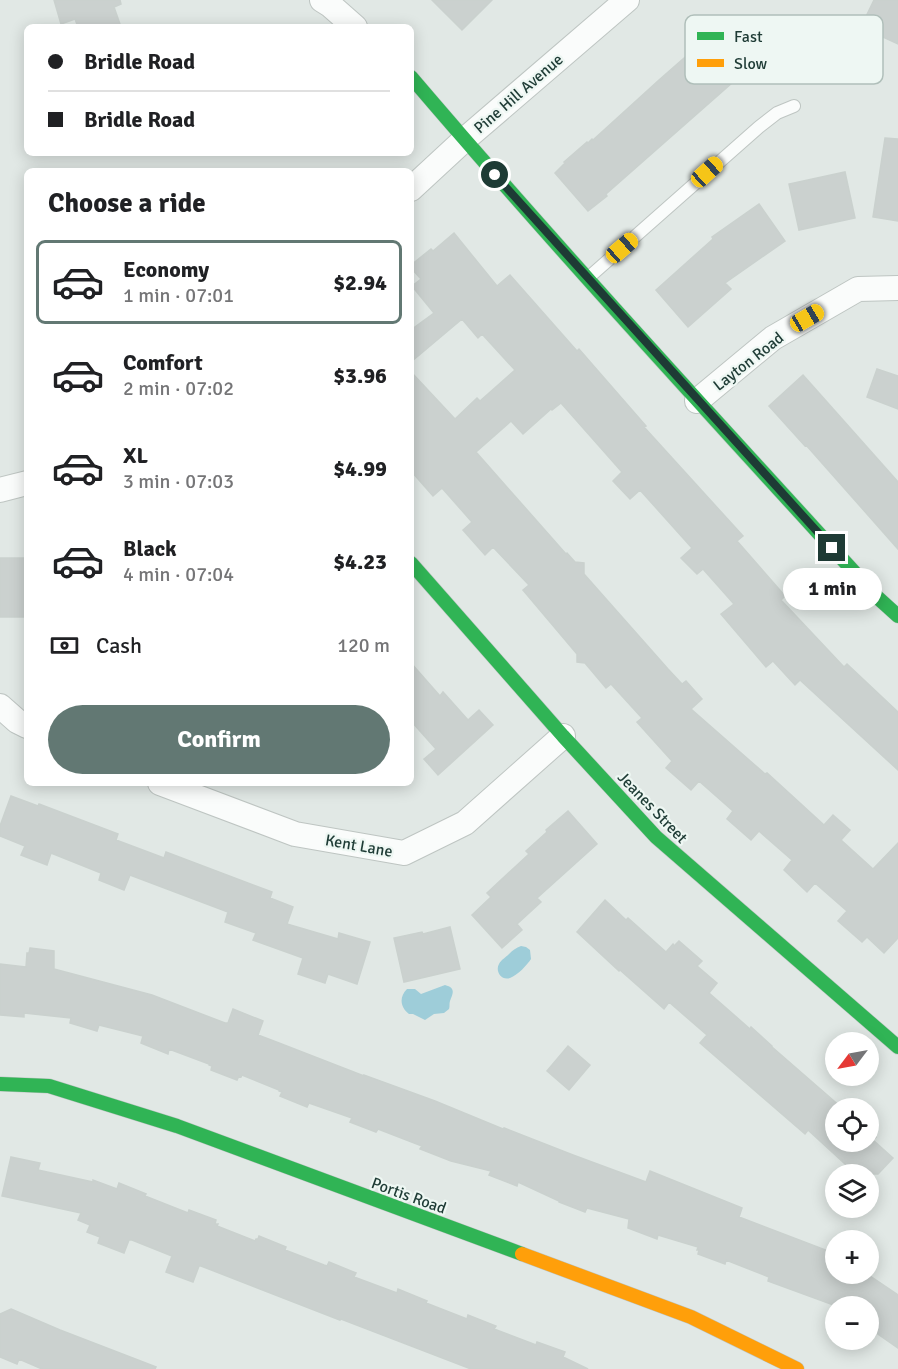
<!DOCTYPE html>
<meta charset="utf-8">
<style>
:root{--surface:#fff;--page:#f2f2f2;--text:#202124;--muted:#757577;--line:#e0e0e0;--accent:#627873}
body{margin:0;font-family:Signika,sans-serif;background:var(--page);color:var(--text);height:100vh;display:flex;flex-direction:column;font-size:22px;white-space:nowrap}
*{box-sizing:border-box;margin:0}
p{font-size:20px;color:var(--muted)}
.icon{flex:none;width:33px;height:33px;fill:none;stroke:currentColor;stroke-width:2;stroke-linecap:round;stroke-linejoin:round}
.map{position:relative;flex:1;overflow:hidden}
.drawer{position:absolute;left:24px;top:168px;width:390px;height:618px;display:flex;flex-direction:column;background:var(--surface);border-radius:9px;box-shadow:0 3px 15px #0003}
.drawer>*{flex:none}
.hud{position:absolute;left:24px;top:24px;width:390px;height:132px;border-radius:9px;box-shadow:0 3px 15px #0003;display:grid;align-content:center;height:132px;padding:0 24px;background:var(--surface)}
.needle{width:39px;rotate:238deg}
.buttons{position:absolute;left:825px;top:1032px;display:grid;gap:12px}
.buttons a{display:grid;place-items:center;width:54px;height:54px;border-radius:50%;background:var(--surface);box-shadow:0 3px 15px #0003;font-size:30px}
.end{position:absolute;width:27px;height:27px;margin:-14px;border:8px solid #1e3b35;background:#fff;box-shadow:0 0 0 3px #fff}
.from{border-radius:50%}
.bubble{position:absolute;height:42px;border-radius:21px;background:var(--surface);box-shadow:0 3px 15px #0003;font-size:20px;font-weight:700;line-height:42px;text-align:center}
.car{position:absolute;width:18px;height:36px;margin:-18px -9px;border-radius:8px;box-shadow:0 0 4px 2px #0007;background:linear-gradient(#f5c518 24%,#345 0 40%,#f5c518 0 76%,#345 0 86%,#f5c518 0)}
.hud b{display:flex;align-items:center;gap:21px;height:57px;font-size:22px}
.hud b+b{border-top:2px solid var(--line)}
.hud i{width:15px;height:15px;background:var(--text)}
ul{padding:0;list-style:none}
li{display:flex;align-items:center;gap:18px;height:84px;margin:0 12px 9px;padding:0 12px;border:3px solid transparent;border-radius:9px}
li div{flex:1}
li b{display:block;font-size:22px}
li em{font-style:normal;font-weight:700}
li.current{border-color:var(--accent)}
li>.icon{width:54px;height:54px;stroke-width:1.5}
h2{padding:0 24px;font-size:27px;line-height:72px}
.pay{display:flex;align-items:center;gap:15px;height:66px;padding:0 24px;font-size:22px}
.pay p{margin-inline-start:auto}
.primary-button{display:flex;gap:12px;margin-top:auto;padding:12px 24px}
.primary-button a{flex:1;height:69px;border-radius:36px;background:var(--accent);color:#fff;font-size:24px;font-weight:700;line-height:69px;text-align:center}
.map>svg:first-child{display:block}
</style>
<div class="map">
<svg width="898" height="1369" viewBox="0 0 898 1369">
<rect width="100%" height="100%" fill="#e1e8e5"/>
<!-- water -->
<path fill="#9ecdd9" d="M521,946L526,947L530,950L531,959C527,965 518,975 510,978C501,981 495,971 499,964C501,960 506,957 509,954C513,950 516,948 521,946Z
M445,985C456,988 453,993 450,1001C449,1004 450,1006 449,1009L444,1013L434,1014L425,1020L413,1014H409C400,1007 399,997 407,989H415L421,994Z"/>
<!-- building -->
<path fill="#cbd1cf" stroke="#cad1ce" stroke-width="1.5" d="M54,0H120L121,4L114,7L121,27H78L75,19L61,24Z
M432,0H492L462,30Z
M874,0H898V44L861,27Z
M724,23L757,61L606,194L607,196L588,211L555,173L565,163L564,162L587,142L588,143L592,139L593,140L659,80Z
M885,138L898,139V221L873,217Z
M845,172L855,218L799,230L789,184Z
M759,204L785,241L725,283L731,289L688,327L656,290L713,239L712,237Z
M454,233L497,286L510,275L577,351L579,349L646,426L644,427L743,536L737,541L785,596L781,600L844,667L847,664L898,712V770L800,680L795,685L773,661L766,667L721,614L734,604L703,569L697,574L681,558L692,548L640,490L630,499L613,481L622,472L561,403L552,410L551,409L523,434L511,421L476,452L566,554L567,553L575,562L584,563V574L668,669L682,684L686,681L702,699L691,709L765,774L767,773L824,825L833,815L850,830L841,840L873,869L898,843V938L884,953L867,937L862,942L838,921L847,911L815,883L807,892L784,870L792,860L759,831L751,840L727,819L733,811L699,781L691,790L666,768L672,761L637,722L642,718L611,684L606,688L585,663L577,662V654L523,590L529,585L493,547L485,555L463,530L472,522L442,488L433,496L411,471V372L455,419L477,398L480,401L515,370L482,334L478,338L462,319L411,362V330L434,313L412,286L421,279L411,268V265L431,249L433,251Z
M877,369L898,376V409L867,397Z
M803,375L898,482V549L806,445L805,446L769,406Z
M0,558H27V617H0Z
M411,663L440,696L443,692L468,720L479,710L493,725L438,775L424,759L436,749L411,721Z
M11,796L38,806L39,804L118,834L116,840L164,858L166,852L272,892L270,898L293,907L287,924L338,939L339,933L370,942L357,984L328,974L325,983L298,974L303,958L253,940L256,933L225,922L228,912L130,875L124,890L99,880L101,873L51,853L47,865L21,855L25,846L0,836V826Z
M568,811L597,844L537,898L541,902L517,924L522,930L502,948L472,915L491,897L487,893L529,854L526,851L547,832L546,830Z
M605,900L626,920L628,918L666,952L673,944L674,946L679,941L702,961L697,966L717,983L709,993L750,1029L751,1027L772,1046V1047L842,1108H836V1142H868V1131L876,1137L873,1140L893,1158L878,1174H856L808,1130L805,1134L700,1043L707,1035L669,1002L664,1009L620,970L619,971L577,932Z
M450,927L460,969L404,982L394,938L422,932L423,934Z
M30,948L54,951V969L152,995L225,1023H228L233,1009L263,1021L258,1035L279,1043L364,1076V1075L435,1101L503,1129L504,1128L573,1155L646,1182L650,1171L742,1208L739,1217L836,1254V1274H867L898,1295V1348L868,1327V1306H840L836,1303V1306L768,1281L769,1277L726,1260L725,1264L698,1254L699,1250H697L698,1247L658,1235L657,1239L628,1228L629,1219L587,1208L585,1212L559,1202V1201L518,1182L517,1186L489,1175L491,1171L451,1161L420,1149L422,1146L378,1129L376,1132L350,1122L352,1118L309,1103L307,1107L280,1096L282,1092L279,1091V1090L242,1075L241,1077L239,1076L237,1080L211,1070L212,1066L209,1065V1064L169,1049L168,1054L141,1043L143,1036L99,1025L97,1031L70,1023L71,1018L24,1013V1017L0,1015V964L26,967L27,953H29Z
M568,1046L590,1065L569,1090L547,1071Z
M11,1157L40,1163L38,1170L93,1182V1180L117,1189L119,1183L146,1194L145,1196L188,1213L189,1210L216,1220L215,1224H218L217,1226L255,1241L256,1239H258L259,1236L286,1247L285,1250L324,1265L327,1266L329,1262L356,1273L354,1277L397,1293L398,1289L427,1301L426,1303L467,1319L468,1315L496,1326L494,1329L536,1345L537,1342L565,1352L563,1357L588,1369H471L341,1319L340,1320L201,1266H199L193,1282L166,1272L172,1256L132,1240H129L124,1253L98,1243L100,1237L87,1232L90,1225L78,1220L81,1213L2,1196Z
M11,1309L60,1330L156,1367L155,1369H42L19,1359L17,1364L0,1357V1314Z"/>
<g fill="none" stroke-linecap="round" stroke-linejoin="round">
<!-- lane casing -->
<g stroke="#bec5c2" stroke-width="14">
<path id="lane" d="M588,278L759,127L777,113L794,106"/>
</g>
<!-- street casing -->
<g stroke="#bec5c2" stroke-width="26">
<path id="street" d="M322,0L330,5L355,27
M411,189L464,140L627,0
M697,401L773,338L858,289L898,288
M0,490L27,483
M0,706L17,721L27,726
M160,783L295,834L404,853L465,823L563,736"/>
</g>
<!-- fast casing -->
<g stroke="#bdc5c2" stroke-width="15">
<path id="fast" d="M411,77C562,254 720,425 877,597L898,616
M411,563L563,736L656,837L898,1047
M0,1084L49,1086L177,1126L522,1254"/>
</g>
<!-- slow casing -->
<g stroke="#bdc5c2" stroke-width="15">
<path id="slow" d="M522,1254L691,1317L797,1369"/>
</g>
<!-- lane -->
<use href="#lane" stroke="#fafcfb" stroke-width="12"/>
<!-- street -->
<use href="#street" stroke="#fafcfb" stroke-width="24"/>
<!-- fast -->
<use href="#fast" stroke="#30b455" stroke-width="14"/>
<!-- slow -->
<use href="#slow" stroke="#ff9f0a" stroke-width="14"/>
</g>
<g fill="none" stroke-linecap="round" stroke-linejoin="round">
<!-- route -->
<path stroke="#1e3b35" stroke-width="8" d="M495,175L832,548"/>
</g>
<g text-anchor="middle" stroke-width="4.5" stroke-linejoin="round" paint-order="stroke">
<!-- street labels -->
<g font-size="16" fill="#1e3b35" stroke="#eef7f3">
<text transform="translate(518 93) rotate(-41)" y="6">Pine Hill Avenue</text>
<text transform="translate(748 361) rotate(-38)" y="6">Layton Road</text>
<text transform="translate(653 807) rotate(46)" y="6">Jeanes Street</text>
<text transform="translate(359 845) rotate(10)" y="6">Kent Lane</text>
<text transform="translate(409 1195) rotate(20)" y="6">Portis Road</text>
</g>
</g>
<!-- legend -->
<rect x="685" y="15" width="198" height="69" rx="9" fill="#eef7f3" stroke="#b0bfba" stroke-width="1.5"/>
<rect x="697" y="32" width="27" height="8" fill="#30b455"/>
<rect x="697" y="59" width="27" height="8" fill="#ff9f0a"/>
<g font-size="16" fill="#1e3b35">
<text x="734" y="42">Fast</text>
<text x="734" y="69">Slow</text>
</g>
</svg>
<div class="buttons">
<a><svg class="needle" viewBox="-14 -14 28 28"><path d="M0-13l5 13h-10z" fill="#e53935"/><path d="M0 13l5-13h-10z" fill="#757577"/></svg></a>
<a><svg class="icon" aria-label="locate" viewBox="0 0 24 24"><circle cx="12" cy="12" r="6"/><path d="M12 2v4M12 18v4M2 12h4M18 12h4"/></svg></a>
<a><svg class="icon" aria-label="layers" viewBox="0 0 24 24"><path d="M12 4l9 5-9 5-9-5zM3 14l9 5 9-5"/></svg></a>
<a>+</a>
<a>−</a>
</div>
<i class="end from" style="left:495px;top:175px"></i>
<i class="end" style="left:832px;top:548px"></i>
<div class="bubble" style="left:783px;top:568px;width:99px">1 min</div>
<i class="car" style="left:707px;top:172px;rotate:48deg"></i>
<i class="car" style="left:622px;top:248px;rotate:49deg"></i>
<i class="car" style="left:807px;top:318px;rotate:60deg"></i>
<div class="hud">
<b><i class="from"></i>Bridle Road</b>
<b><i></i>Bridle Road</b>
</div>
<section class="drawer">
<h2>Choose a ride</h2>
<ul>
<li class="current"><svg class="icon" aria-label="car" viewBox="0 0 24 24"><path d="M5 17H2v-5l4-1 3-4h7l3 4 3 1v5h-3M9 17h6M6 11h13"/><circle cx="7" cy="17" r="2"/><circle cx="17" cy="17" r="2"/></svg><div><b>Economy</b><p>1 min · 07:01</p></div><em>$2.94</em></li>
<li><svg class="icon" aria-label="car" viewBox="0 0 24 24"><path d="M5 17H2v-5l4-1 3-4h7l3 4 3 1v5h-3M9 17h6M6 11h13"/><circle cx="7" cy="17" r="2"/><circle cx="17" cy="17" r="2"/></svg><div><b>Comfort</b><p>2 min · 07:02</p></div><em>$3.96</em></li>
<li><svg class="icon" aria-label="car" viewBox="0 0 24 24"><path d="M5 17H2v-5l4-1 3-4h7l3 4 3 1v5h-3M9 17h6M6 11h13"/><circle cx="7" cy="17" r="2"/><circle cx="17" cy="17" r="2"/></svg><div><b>XL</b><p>3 min · 07:03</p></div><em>$4.99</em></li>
<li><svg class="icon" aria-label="car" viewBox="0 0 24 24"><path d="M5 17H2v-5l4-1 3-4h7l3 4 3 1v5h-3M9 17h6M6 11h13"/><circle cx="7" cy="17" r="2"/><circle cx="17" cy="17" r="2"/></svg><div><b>Black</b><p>4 min · 07:04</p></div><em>$4.23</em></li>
</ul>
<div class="pay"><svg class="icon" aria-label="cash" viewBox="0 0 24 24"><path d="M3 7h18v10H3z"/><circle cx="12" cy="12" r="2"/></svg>Cash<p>120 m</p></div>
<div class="primary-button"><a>Confirm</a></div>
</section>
</div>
